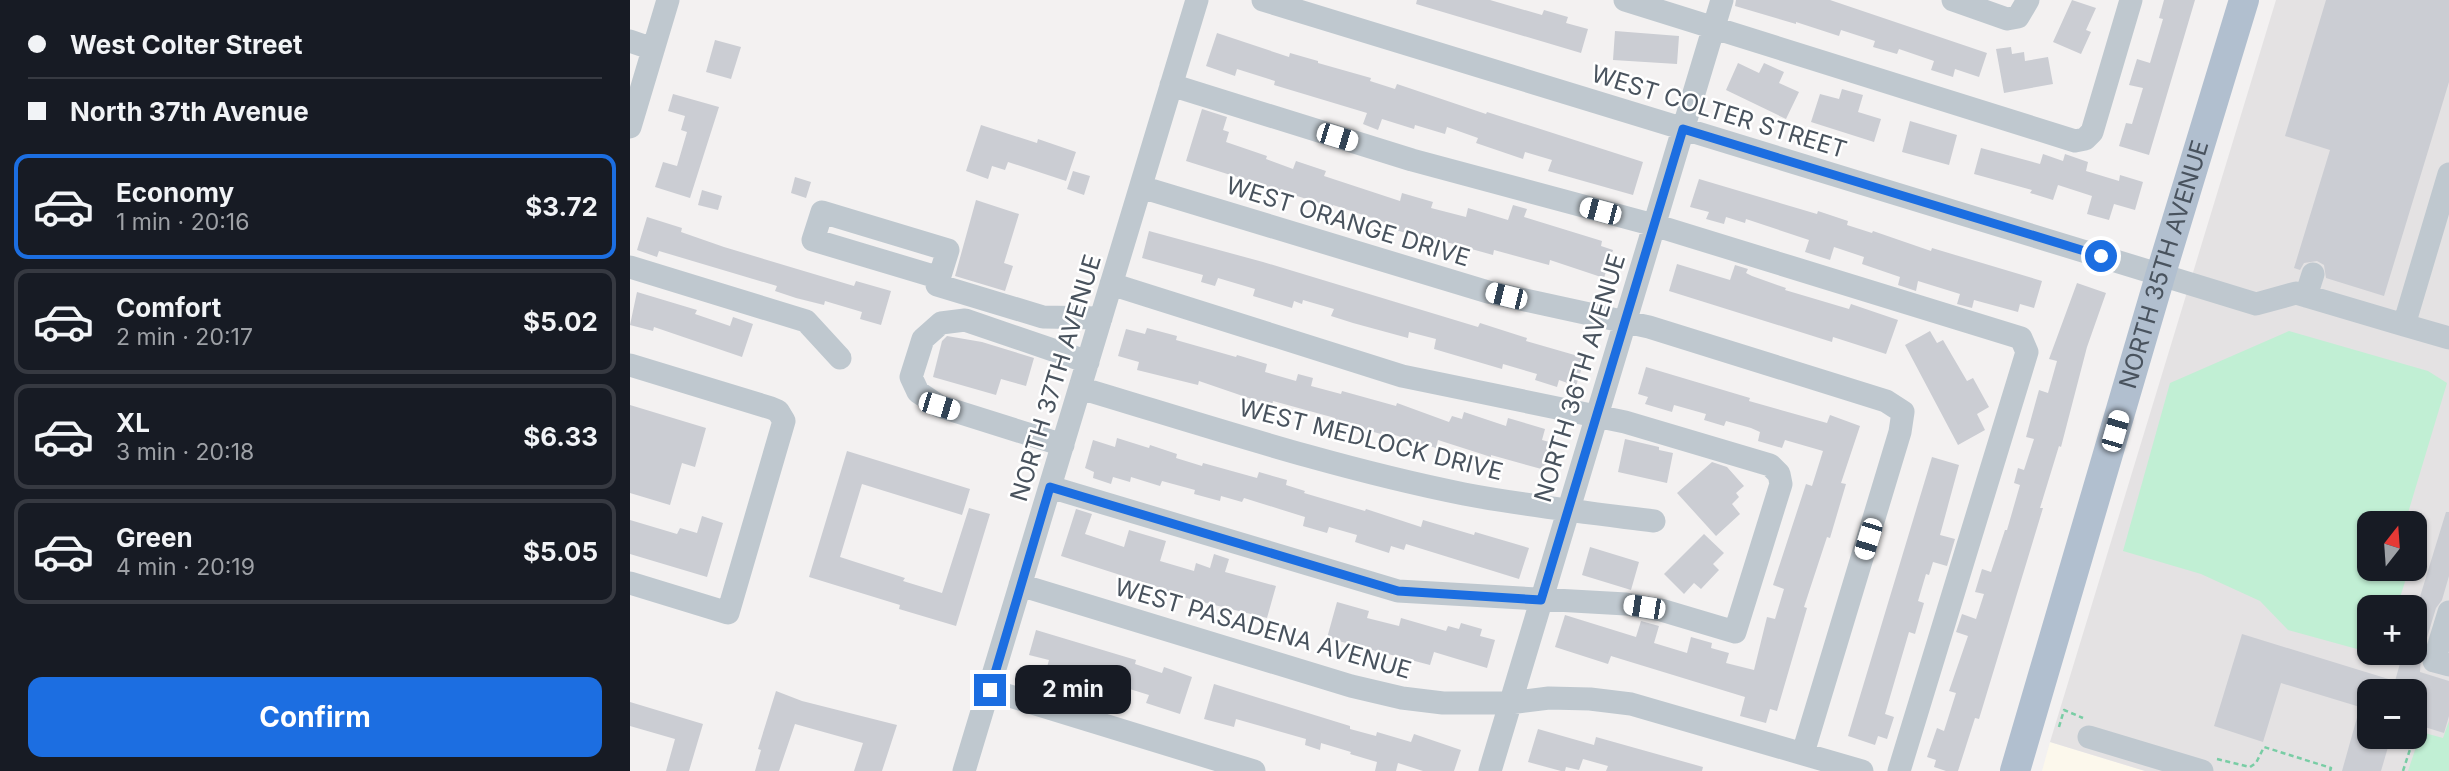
<!DOCTYPE html>
<meta charset="utf-8">
<style>
:root{--surface:#171b24;--page:#242831;--text:#f1f3f6;--muted:#9ea1a6;--line:#363941;--accent:#1c6ee1}
body{margin:0;font-family:Inter,sans-serif;background:var(--page);color:var(--text);height:100vh;display:flex;flex-direction:column;font-size:26px;white-space:nowrap}
*{box-sizing:border-box;margin:0}
p{font-size:23px;color:var(--muted)}
.icon{flex:none;width:38px;height:38px;fill:none;stroke:currentColor;stroke-width:2;stroke-linecap:round;stroke-linejoin:round}
.map{position:relative;flex:1;overflow:hidden}
.side{display:flex;flex-direction:column;background:var(--surface);width:630px}
.side>*{flex:none}
.banner{display:grid;align-content:center;height:154px;padding:0 28px;background:var(--surface)}
.needle{width:46px;rotate:17deg}
.buttons{position:absolute;left:1727px;top:511px;display:grid;gap:14px}
.buttons a{display:grid;place-items:center;width:70px;height:70px;border-radius:14px;background:var(--surface);box-shadow:0 2px 5px #0004;font-size:35px}
.end{position:absolute;width:32px;height:32px;margin:-16px;border:9px solid #1c6ee1;background:#fff;box-shadow:0 0 0 4px #fff}
.from{border-radius:50%}
.bubble{position:absolute;height:49px;border-radius:14px;background:var(--surface);box-shadow:0 2px 5px #0004;font-size:23px;font-weight:700;line-height:49px;text-align:center}
.car{position:absolute;width:21px;height:42px;margin:-21px -10px;border-radius:9px;box-shadow:0 0 5px 2px #0007;background:linear-gradient(#fff 24%,#345 0 40%,#fff 0 76%,#345 0 86%,#fff 0)}
.banner b{display:flex;align-items:center;gap:24px;height:66px;font-size:26px}
.banner b+b{border-top:2px solid var(--line)}
.banner i{width:18px;height:18px;background:var(--text)}
ul{padding:0;list-style:none}
li{display:flex;align-items:center;gap:21px;height:105px;margin:0 14px 10px;padding:0 14px;border:4px solid var(--line);border-radius:14px}
li div{flex:1}
li b{display:block;font-size:26px}
li em{font-style:normal;font-weight:700}
li.selected{border-color:var(--accent)}
li>.icon{width:63px;height:63px;stroke-width:1.5}
.button{display:flex;gap:14px;margin-top:auto;padding:14px 28px}
.button a{flex:1;height:80px;border-radius:14px;background:var(--accent);color:#fff;font-size:28px;font-weight:700;line-height:80px;text-align:center}
main{display:flex;flex:1;min-height:0}
.map>svg:first-child{display:block}
</style>
<main>
<section class="side">
<div class="banner">
<b><i class="from"></i>West Colter Street</b>
<b><i></i>North 37th Avenue</b>
</div>
<ul>
<li class="selected"><svg class="icon" aria-label="car" viewBox="0 0 24 24"><path d="M5 17H2v-5l4-1 3-4h7l3 4 3 1v5h-3M9 17h6M6 11h13"/><circle cx="7" cy="17" r="2"/><circle cx="17" cy="17" r="2"/></svg><div><b>Economy</b><p>1 min · 20:16</p></div><em>$3.72</em></li>
<li><svg class="icon" aria-label="car" viewBox="0 0 24 24"><path d="M5 17H2v-5l4-1 3-4h7l3 4 3 1v5h-3M9 17h6M6 11h13"/><circle cx="7" cy="17" r="2"/><circle cx="17" cy="17" r="2"/></svg><div><b>Comfort</b><p>2 min · 20:17</p></div><em>$5.02</em></li>
<li><svg class="icon" aria-label="car" viewBox="0 0 24 24"><path d="M5 17H2v-5l4-1 3-4h7l3 4 3 1v5h-3M9 17h6M6 11h13"/><circle cx="7" cy="17" r="2"/><circle cx="17" cy="17" r="2"/></svg><div><b>XL</b><p>3 min · 20:18</p></div><em>$6.33</em></li>
<li><svg class="icon" aria-label="car" viewBox="0 0 24 24"><path d="M5 17H2v-5l4-1 3-4h7l3 4 3 1v5h-3M9 17h6M6 11h13"/><circle cx="7" cy="17" r="2"/><circle cx="17" cy="17" r="2"/></svg><div><b>Green</b><p>4 min · 20:19</p></div><em>$5.05</em></li>
</ul>
<div class="button"><a>Confirm</a></div>
</section>
<div class="map">
<svg width="1819" height="771" viewBox="0 0 1819 771">
<rect width="100%" height="100%" fill="#f3f1f1"/>
<!-- commercial -->
<path fill="#fcf8ec" d="M1420,742L1515,771H1412Z"/>
<!-- education -->
<path fill="#e4e2e3" fill-rule="evenodd" d="M1646,0H1819V771H1515L1420,742ZM1740,523H1785V569H1740ZM1740,607H1785V653H1740ZM1740,691H1785V737H1740Z"/>
<!-- green -->
<path fill="#c1efd4" d="M1659,331L1798,371L1817,383L1775,523H1740V569H1779L1767,607H1740L1739,643L1727,649L1658,630L1630,601L1571,574L1493,551L1540,383Z
M1819,721V771H1778L1791,732L1813,738Z"/>
<!-- building -->
<path fill="#cbcdd3" d="M787,0H860L912,15L914,10L938,17L936,23L958,29L951,53L786,4Z
M1106,0H1200L1357,53L1349,77L1325,69L1323,77L1301,70L1304,61L1269,49L1267,54L1243,47L1245,41L1211,30L1209,36L1166,22V24L1105,6Z
M1442,0L1466,8L1456,30L1461,32L1451,54L1423,42Z
M1534,0H1565L1519,155L1489,146L1496,123L1502,124L1513,88L1499,85L1507,59L1520,63L1533,19L1529,18Z
M1696,0H1819V82L1754,296L1696,278L1694,265L1687,261L1674,263L1670,270L1664,268L1700,150L1655,136Z
M985,31L1049,36L1047,64L983,60Z
M587,33L659,57L660,53L688,61V63L741,78L740,81L765,89L767,84L856,114L857,112L1013,162L1003,195L918,171L922,160L895,152L893,159L846,143L848,138L817,127L815,134L785,125L784,129L752,119L748,130L733,124L737,113L644,85L645,81L607,69L605,76L576,66Z
M85,40L111,47L101,79L76,72Z
M1381,47L1382,54L1394,52L1395,61L1418,57L1423,84L1374,93L1366,49Z
M1108,63L1129,73L1134,63L1154,72L1149,83L1169,92L1156,119L1096,90Z
M1212,89L1233,95L1228,112L1251,119L1244,142L1181,122L1190,94L1209,99Z
M43,94L89,107L60,198L25,187L33,162L47,166L57,132L51,130L55,116L38,111Z
M572,109L597,117L593,130L599,132L596,142L637,156L636,159L663,169L666,161L696,171L694,176L770,201L772,193L803,202L801,208L836,217L838,208L878,220L883,205L897,209L894,217L972,241L971,246L983,250L974,278L920,260L919,265L864,250L863,255L809,240L808,242L762,229L763,225L703,205L702,207L556,161Z
M1280,121L1327,135L1319,165L1272,152Z
M351,125L407,143L408,139L446,152L436,181L378,162L375,170L362,166L358,179L336,171Z
M1351,148L1410,164L1413,154L1433,161L1435,154L1458,162L1456,171L1489,181L1490,175L1513,182L1505,210L1484,204L1479,220L1457,214L1462,196L1428,185L1423,200L1400,193L1402,190L1344,174Z
M443,171L460,176L454,195L437,189Z
M165,177L181,182L176,198L161,193Z
M1069,179L1187,214L1188,211L1218,221L1217,225L1242,233L1243,231L1301,251L1302,248L1412,281L1404,308L1390,304L1388,312L1344,300L1342,308L1327,304L1330,294L1288,281L1286,291L1268,285L1270,277L1232,264L1234,257L1204,247L1200,260L1175,252L1179,240L1116,219L1115,223L1096,217L1094,224L1076,219L1079,212L1060,207Z
M72,190L92,196L88,210L68,205Z
M346,200L389,214L374,263L383,266L375,291L325,276Z
M17,217L52,228L51,232L94,247L224,286L226,281L261,291L251,325L230,319L232,312L195,301L194,305L166,298L145,291L147,286L29,251L27,257L7,250Z
M519,231L633,262L848,327L850,323L897,338L896,341L955,358L946,386L929,380L927,387L905,380L907,374L873,364L872,369L804,349L806,339L779,332L778,338L723,323L701,316L704,309L673,300L672,304L664,301L662,308L623,296L625,289L588,278L585,286L571,282L573,275L512,258Z
M1047,264L1100,280L1105,265L1118,269L1116,273L1122,276L1156,288L1155,290L1219,309L1221,304L1268,320L1256,354L1203,337L1202,342L1039,291Z
M1447,283L1476,293L1457,347L1431,447L1429,446L1410,508H1413L1349,719L1345,718L1328,771H1316L1304,767L1306,760L1297,757L1307,728L1314,731L1326,693L1319,691L1338,636L1326,632L1332,614L1346,619L1354,594L1345,592L1352,569L1361,572L1375,530H1377L1390,485L1384,483L1388,468L1394,470L1404,439L1396,437L1409,390L1418,393L1427,361L1419,359Z
M7,292L67,310L65,314L100,326L103,317L123,324L112,357L24,327L23,331L0,325Z
M517,328L547,336L546,340L606,357L607,355L637,364L635,372L666,381L668,374L683,378L681,386L711,394L712,391L766,406L767,403L819,422L822,416L832,419L834,412L876,426L878,418L915,429L912,440L923,443L915,470L861,455V457L808,440L806,448L752,431L751,434L729,428L728,432L703,425L705,418L643,401L642,406L569,381L568,385L507,370L509,362L488,356L496,329L515,334Z
M1300,331L1307,343L1313,340L1337,381L1343,378L1359,407L1347,414L1355,430L1328,445L1275,345Z
M317,336L352,342L404,358L396,386L371,379L366,395L303,377L312,341Z
M1016,367L1120,398L1119,401L1197,423L1200,415L1230,426L1211,483L1216,484L1200,538L1197,537L1174,607L1177,608L1147,711L1140,709L1136,723L1110,716L1115,697L981,656L978,664L925,647L935,615L1006,637L1011,621L1029,626L1024,643L1057,653L1061,637L1082,643L1081,648L1099,653L1096,663L1124,670L1137,617L1145,619L1154,589L1143,585L1176,484L1182,486L1193,451L1155,440L1152,448L1128,441L1130,432L1121,428L1096,421L1094,426L1074,420L1076,414L1044,405L1042,412L1015,404L1018,397L1008,394Z
M0,405L76,428L65,467L52,463L40,505L0,493Z
M487,438L519,448L520,445L547,454L546,458L572,466L573,463L627,478L629,472L657,480L656,485L675,491L674,493L735,511L736,509L791,527L793,520L844,535L845,532L899,548L889,579L776,544L774,550L761,546L759,553L725,542L727,535L699,527L697,533L673,526L675,517L614,498L612,502L591,496L590,501L564,494L565,490L532,481L530,486L501,477L500,482L483,477L481,484L463,478L464,472L455,468L463,440L485,447Z
M995,439L1029,447V450L1043,453L1037,483L988,472Z
M217,451L340,489L332,515L232,484L210,557L275,578L273,581L312,593L339,508L360,514L326,626L269,609L270,605L179,577Z
M1302,457L1329,465L1310,535L1325,539L1317,566L1303,562L1299,575L1296,574L1288,601L1294,603L1285,634L1279,632L1255,714L1264,717L1257,739L1248,736L1245,745L1218,736Z
M1082,462L1097,467L1114,486L1106,493L1109,497L1102,504L1110,514L1086,536L1047,493Z
M446,509L462,514L455,534L494,547L499,530L536,541L530,561L564,571L566,563L580,568L584,554L599,559L595,572L646,586L637,618L536,593L537,590L431,556Z
M1816,512H1819V576L1812,600L1806,608L1791,657L1790,672L1819,681V716L1814,733L1785,724V691H1740V737H1761L1751,771H1712L1730,707L1651,683L1633,742L1584,726L1612,634L1765,681L1773,653H1785V613Z
M72,516L93,523L77,577L0,554V520L47,534L50,528L67,533Z
M1074,534L1094,553L1083,564L1089,570L1071,589L1064,583L1054,594L1034,574Z
M960,547L1009,562L1001,590L952,575Z
M707,602L739,611L737,618L769,626L771,618L816,631L818,626L829,629L831,623L852,629L850,636L865,640L857,668L804,652L800,665L697,638Z
M406,630L506,660L505,664L532,673L534,667L562,677L550,714L516,703L519,695L474,681L475,677L447,669L445,675L417,667L419,660L399,655Z
M584,684L720,726V729L746,736L747,732L781,742L784,734L831,750L824,771H793L768,763L766,771H745L747,762L720,754L721,752L691,743L690,750L675,745L676,739L606,719L604,727L574,719Z
M146,691L172,701L267,725L252,771H224L233,743L165,724L149,771H125L131,750L128,749Z
M0,702L73,724L59,771H36L45,739L0,726Z
M908,729L964,745L966,737L1073,767L1072,771H976L978,766L953,759L949,770L936,767L935,771H931L898,762Z"/>
<g fill="none" stroke-linecap="round" stroke-linejoin="round">
<!-- path -->
<path stroke="#79cda5" stroke-width="2.5" stroke-dasharray="5 3.5" stroke-linecap="butt" d="M1429,727L1434,710L1453,718
M1785,733L1786,729
M1587,759L1620,767L1626,763L1634,747L1701,768L1700,771
M1773,771L1784,737"/>
<!-- minor -->
<path stroke="#bfc8cf" stroke-width="23" d="M633,0L1626,304L1666,293L1774,325L1819,174
M995,0L1445,141L1455,139L1462,132L1501,0
M1323,0L1377,19L1388,17L1398,0
M0,41L23,49
M541,85L782,160L1024,225L1391,338L1397,352L1269,771
M0,127L38,0
M511,187L858,292L1019,327L1256,401L1273,412L1270,432L1173,753
M0,267L176,321L210,358
M310,278L183,240L192,212L318,250L307,285L413,317L471,318
M1676,296L1683,274
M1774,325L1819,338
M0,365L141,408L148,411L154,421L98,613L0,583
M450,388C577,426 704,468 834,494C897,506 960,513 1024,521
M433,445L309,406L288,392L281,377L293,339L311,323L335,320L458,362
M420,487L768,591L996,604L1031,610L1105,632L1151,484L1149,474L1140,465L995,422L772,376L481,284
M390,585L721,686L772,698L813,703H880L919,698L960,699L1001,704L1232,771
M1819,612L1804,661L1819,665
M360,690L624,771
M1459,737L1572,771
M334,771L567,0
M860,771L1092,0"/>
<!-- major -->
<path stroke="#b1bfcf" stroke-width="30" id="s1" d="M1385,771L1531,273L1614,0"/>
</g>
<g fill="none" stroke-linecap="round" stroke-linejoin="round">
<!-- route -->
<path stroke="#1c6ee1" stroke-width="9" d="M360,690L420,487L768,591L911,600L1053,129L1471,256"/>
</g>
<g text-anchor="middle" stroke-width="5" stroke-linejoin="round" paint-order="stroke">
<!-- street labels -->
<g font-size="24" fill="#49535e" stroke="#fff">
<text transform="translate(1089 112) rotate(17)" y="8">WEST COLTER STREET</text>
<text transform="translate(718 222) rotate(17)" y="8">WEST ORANGE DRIVE</text>
<text dy="8" stroke="none"><textPath href="#s1" startOffset="528">NORTH 35TH AVENUE</textPath></text>
<text transform="translate(426 378) rotate(-73)" y="8">NORTH 37TH AVENUE</text>
<text transform="translate(950 378) rotate(-73)" y="8">NORTH 36TH AVENUE</text>
<text transform="translate(741 440) rotate(14)" y="8">WEST MEDLOCK DRIVE</text>
<text transform="translate(633 629) rotate(16)" y="8">WEST PASADENA AVENUE</text>
</g>
</g>
</svg>
<div class="buttons">
<a><svg class="needle" viewBox="-14 -14 28 28"><path d="M0-13l5 13h-10z" fill="#e53935"/><path d="M0 13l5-13h-10z" fill="#9ea1a6"/></svg></a>
<a>+</a>
<a>−</a>
</div>
<i class="end from" style="left:1471px;top:256px"></i>
<i class="end" style="left:360px;top:690px"></i>
<div class="bubble" style="left:385px;top:665px;width:116px">2 min</div>
<i class="car" style="left:707px;top:137px;rotate:107deg"></i>
<i class="car" style="left:970px;top:211px;rotate:285deg"></i>
<i class="car" style="left:876px;top:296px;rotate:284deg"></i>
<i class="car" style="left:309px;top:406px;rotate:107deg"></i>
<i class="car" style="left:1485px;top:431px;rotate:16deg"></i>
<i class="car" style="left:1238px;top:539px;rotate:197deg"></i>
<i class="car" style="left:1014px;top:607px;rotate:279deg"></i>
</div>
</main>
